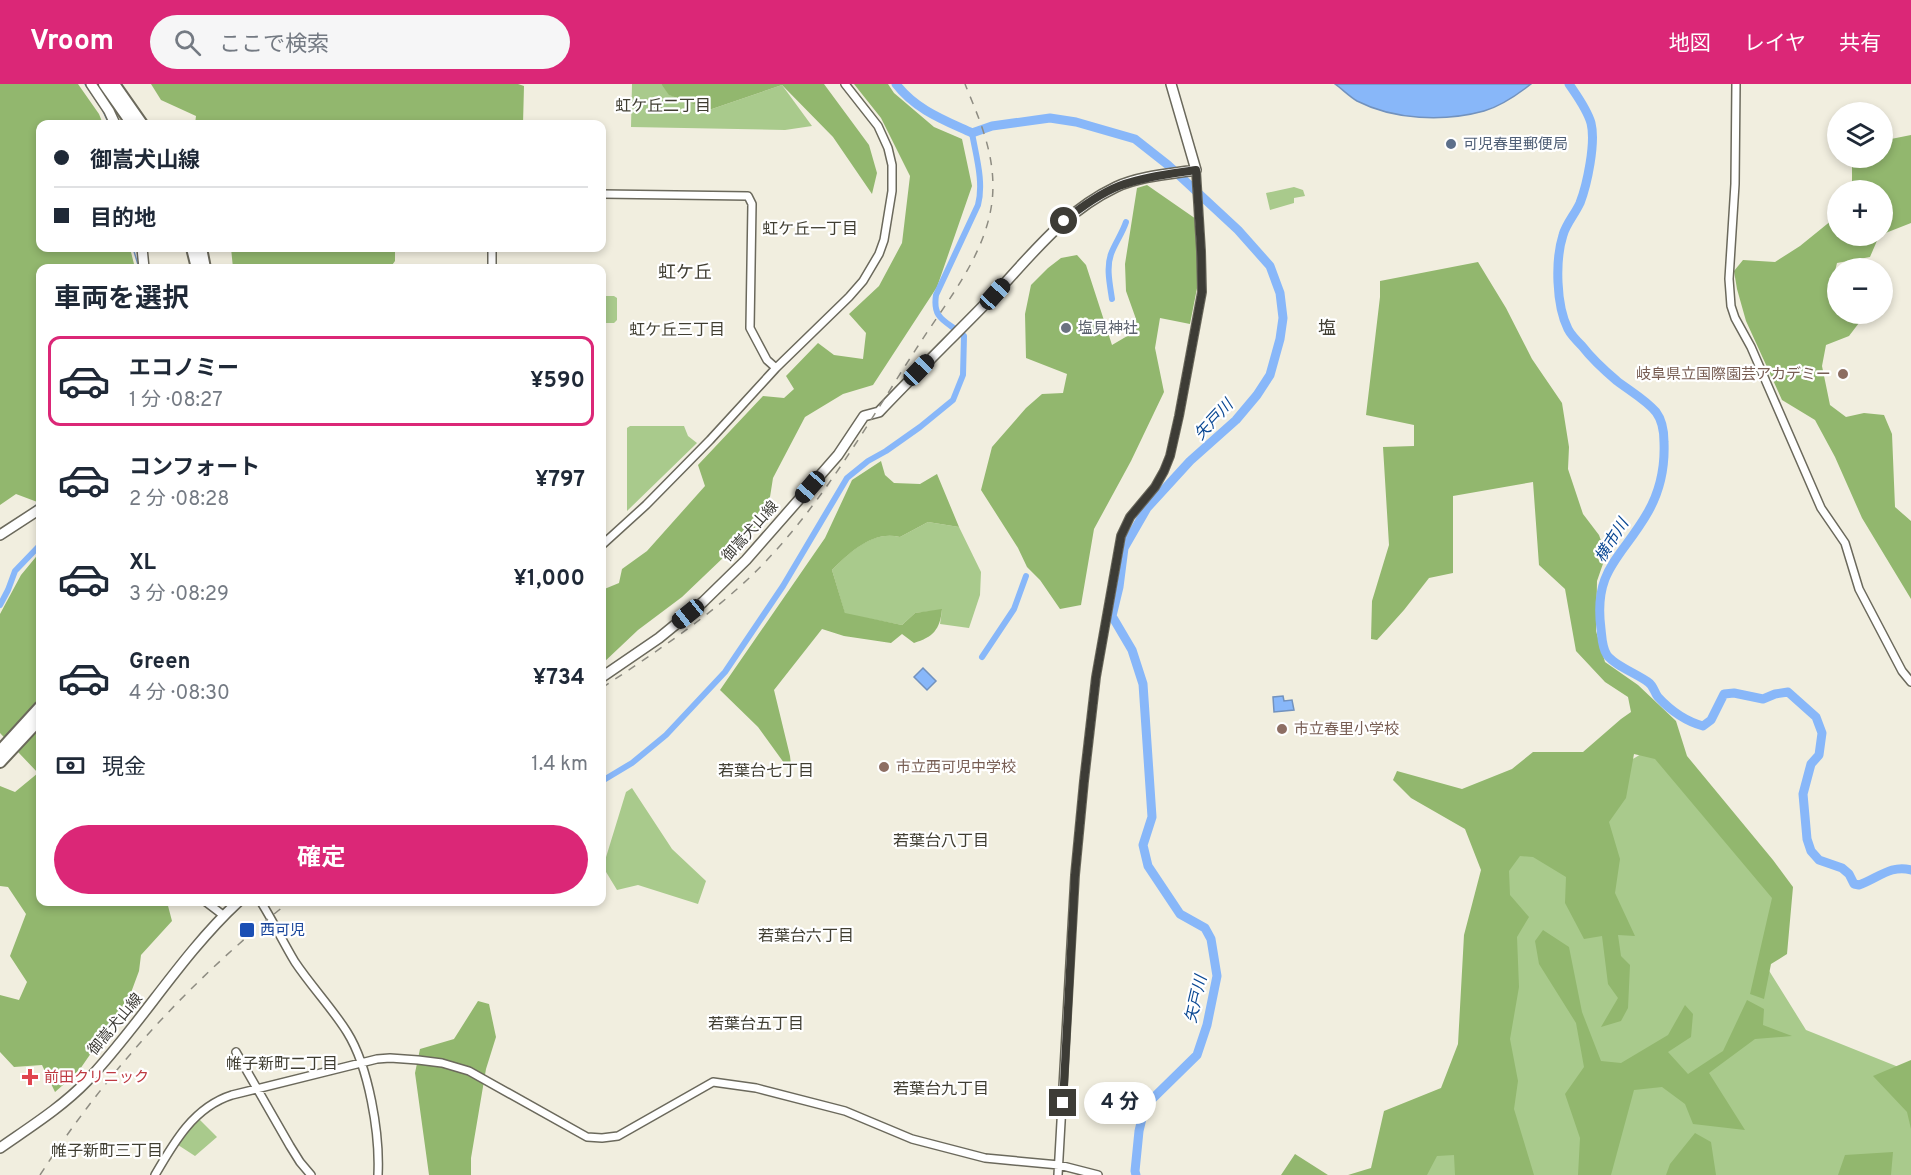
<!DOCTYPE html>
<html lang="ja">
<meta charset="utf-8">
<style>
:root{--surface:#fff;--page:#f6f6f7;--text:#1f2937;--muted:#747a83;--line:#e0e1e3;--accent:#db2777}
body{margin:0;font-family:Overpass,"Noto Sans JP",sans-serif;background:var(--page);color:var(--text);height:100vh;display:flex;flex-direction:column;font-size:22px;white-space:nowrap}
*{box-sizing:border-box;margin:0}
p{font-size:20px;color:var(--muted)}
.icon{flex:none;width:33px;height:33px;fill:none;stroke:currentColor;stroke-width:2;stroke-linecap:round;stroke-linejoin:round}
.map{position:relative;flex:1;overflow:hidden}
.sheet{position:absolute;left:36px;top:180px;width:570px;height:642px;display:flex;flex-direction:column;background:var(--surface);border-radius:12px;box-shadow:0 3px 9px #0003}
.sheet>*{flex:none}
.guide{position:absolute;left:36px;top:36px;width:570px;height:132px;border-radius:12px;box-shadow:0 3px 9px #0003;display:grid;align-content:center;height:132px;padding:0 18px;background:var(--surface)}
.fabs{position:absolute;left:1827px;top:18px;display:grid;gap:12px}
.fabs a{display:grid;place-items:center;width:66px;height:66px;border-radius:50%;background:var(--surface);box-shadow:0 3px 9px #0003;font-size:30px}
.end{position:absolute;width:27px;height:27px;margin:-14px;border:8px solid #3d3c36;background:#fff;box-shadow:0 0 0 3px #fff}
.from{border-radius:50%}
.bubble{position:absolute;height:42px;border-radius:21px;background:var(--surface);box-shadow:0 3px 9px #0003;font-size:20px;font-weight:700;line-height:42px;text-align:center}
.car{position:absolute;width:18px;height:36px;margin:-18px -9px;border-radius:8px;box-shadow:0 0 4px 2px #0007;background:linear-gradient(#222 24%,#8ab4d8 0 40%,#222 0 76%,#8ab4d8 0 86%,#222 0)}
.guide b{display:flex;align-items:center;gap:21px;height:57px;font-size:22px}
.guide b+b{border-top:2px solid var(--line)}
.guide i{width:15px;height:15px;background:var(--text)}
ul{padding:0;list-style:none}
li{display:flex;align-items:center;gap:18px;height:90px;margin:0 12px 9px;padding:0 6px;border:3px solid transparent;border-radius:12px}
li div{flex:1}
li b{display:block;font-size:22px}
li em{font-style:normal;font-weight:700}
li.selected{border-color:var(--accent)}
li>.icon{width:54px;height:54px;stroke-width:1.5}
h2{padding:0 18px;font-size:27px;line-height:72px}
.pay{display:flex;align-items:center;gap:15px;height:66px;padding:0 18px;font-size:22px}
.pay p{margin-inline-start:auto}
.button{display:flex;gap:12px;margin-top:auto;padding:12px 18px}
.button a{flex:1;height:69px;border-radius:36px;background:var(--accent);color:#fff;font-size:24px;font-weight:700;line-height:69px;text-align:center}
header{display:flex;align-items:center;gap:36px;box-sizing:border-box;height:84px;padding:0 30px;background:var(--accent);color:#fff}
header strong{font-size:28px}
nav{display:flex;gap:33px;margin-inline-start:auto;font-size:21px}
.search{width:420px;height:54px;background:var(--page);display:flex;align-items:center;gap:15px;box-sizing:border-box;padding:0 21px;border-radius:33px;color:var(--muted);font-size:22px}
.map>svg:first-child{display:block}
</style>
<header>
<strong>Vroom</strong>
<div class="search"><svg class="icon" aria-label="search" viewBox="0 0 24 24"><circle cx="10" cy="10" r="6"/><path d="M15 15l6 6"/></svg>ここで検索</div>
<nav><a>地図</a><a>レイヤ</a><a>共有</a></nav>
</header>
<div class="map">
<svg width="1911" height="1091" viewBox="0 0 1911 1091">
<rect width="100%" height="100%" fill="#f1eedf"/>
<!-- green -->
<path fill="#a9ca8c" d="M632,0H661L670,11L709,26L782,1L812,42L785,46L631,43Z
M1294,103L1303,106L1305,112L1294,114V119L1270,126L1266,109Z
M602,212H614L617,214V236L614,239H602Z
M630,342H684L688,352L697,359L627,427V344Z
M928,438L959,443L981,488L980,511L969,544L940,540L942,526L915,529L902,541L845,530L832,486C850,468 872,446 900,453Z
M1653,663L1777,812L1763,877L1806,946L1901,984L1911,1008V1091H1404L1443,1051L1510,748Z
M632,704L672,765L706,797L698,820L638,801L617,806L603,783L626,708Z
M196,1032L217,1053L195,1072L175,1059Z"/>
<!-- forest -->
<path fill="#92b76e" d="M0,0H78L99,30L103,40H40V164H130L135,184H40V419L16,410L0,421Z
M151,0H518L524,2L523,40H195L196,32L161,16Z
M661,0H824L869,61L877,89L872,110L833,53L782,1L709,26L669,11Z
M854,0H888L894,9L934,43L962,55L972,102L937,203L873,301L843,310L805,333L773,394L767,432L682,513L638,546L602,580V506L619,499L622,485L647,467L705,402L698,381L763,312L784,314L794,305L786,292L818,259L834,271L863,275L866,249L849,230L879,202L902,159L910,92L881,34Z
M1911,51V139L1883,150L1882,106H1852V79L1861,74H1882L1883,60L1891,55Z
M1147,101L1196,135L1199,194L1190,240L1160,234L1155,264L1164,308L1131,377L1094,445L1081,521L1060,525L1040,496L1027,483L1018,464L981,406L992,363L1026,324L1042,310L1063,309L1067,290L1026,274L1025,230L1031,201L1048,184L1061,174L1077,171L1086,181L1112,261L1129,251L1136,235L1126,207L1125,180L1137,104Z
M1837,132L1838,152H1879L1870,173L1837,179L1832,199L1837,200L1838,230H1882L1862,235L1849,252L1826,261L1822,282L1830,321L1846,333L1864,329L1884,331L1892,350L1895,423L1911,437V515L1862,434L1835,373L1815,336L1782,316L1746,237L1737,205L1734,187L1743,176L1775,178L1800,162Z
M231,164H395V177L390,184H233Z
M1478,178L1506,224L1532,275L1562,319L1569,363L1568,385L1583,430L1599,451L1606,471L1597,497L1596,547L1605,578L1638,601L1676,637L1687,672L1773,776L1793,803L1787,870L1771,880L1764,915L1750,910L1772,814L1655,675L1634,670L1626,714L1609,738L1620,775L1615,809L1635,852L1618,851L1621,872L1630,881L1628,924L1621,937L1601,943L1618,914L1608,900L1602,852L1584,855L1565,819L1566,793L1533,773L1520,772L1509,787L1510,811L1529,833L1517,853L1519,903L1510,955L1518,997L1514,1025L1534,1091H1455L1454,1071L1437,1072L1427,1091H1348L1371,1084L1384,1027L1441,1004L1458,960L1464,851L1481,786L1465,745L1411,714L1393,696L1397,687L1462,705L1512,685L1533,668H1583L1621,635L1631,628L1628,613L1605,598L1576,567L1565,505L1539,481L1533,398L1453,412V489L1429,494L1404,526L1377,556L1371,555L1372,517L1389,461L1383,363L1414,362V341L1366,331L1380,213V197Z
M881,377L885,391L894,399L920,400L937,390L959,443L928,438L900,453C873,446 850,468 832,486L845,529L902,541L915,529L942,525C940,546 933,553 914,559L902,550L891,559L844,552L822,545L774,606L790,672L792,690L758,643L720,606L825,454L852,396Z
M40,468V818H167L172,837L141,871L139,887L129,914L78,988L55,1008L42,981L14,983L0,968V911L19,916L27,898L10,872L26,830L8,803L0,802V702L15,708L38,689L0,649V530L21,491Z
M1543,846L1569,863L1582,928L1601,977L1621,979L1668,951L1685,921L1693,930L1691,953L1668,968L1688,990L1723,967L1747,916L1764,925L1763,941L1792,952L1755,955L1709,989L1745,1046L1693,1040L1685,1020L1662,1003L1634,1006L1611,1091H1578L1580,1054L1565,1010L1584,983L1576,939L1539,880L1535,857Z
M478,917L489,920L496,953L486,985L471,1074V1091H429L415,989L420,965L454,955Z
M1911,976V1045L1907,1028L1873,992Z
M1695,1049L1711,1058L1716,1091H1666L1670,1080Z
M1893,1068L1891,1091H1838L1845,1071Z
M1295,1070L1328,1091H1281Z"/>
<!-- water -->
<path fill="#88b7f9" stroke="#7292be" stroke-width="1.5" d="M1335,0H1531C1517,11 1501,22 1484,27C1444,38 1394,36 1357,17C1350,13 1342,5 1335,0Z
M923,584L936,597L927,606L914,593Z
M1283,612L1284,617L1292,616L1294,626L1274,628L1273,613Z"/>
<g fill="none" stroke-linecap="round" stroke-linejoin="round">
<!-- stream -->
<path stroke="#7292be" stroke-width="1.5" d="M85,0L102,25L109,40
M133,164L139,184
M31,425L40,418"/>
<!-- canal -->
<path stroke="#88b7f9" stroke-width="6" d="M1112,215C1110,201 1106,184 1111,170C1115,159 1122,150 1126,138
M0,521L8,506L15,487L40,461
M982,573L1014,525L1026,492
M602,697L632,679L666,651L725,588L783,502L847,394L868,377L886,367L920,343L953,316L963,291L964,252C948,237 932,237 936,211L978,121C984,98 976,72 972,49"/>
<!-- river -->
<path stroke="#88b7f9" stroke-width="9" d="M896,0C916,26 944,36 972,49L992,42L1050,34L1076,38L1135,55L1168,81L1238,146L1270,182L1280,209L1283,234L1280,255L1270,291L1257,311L1236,336L1190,377L1147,424L1124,464L1119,503L1112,532L1132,566L1143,600L1152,733L1143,761L1148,782L1180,830L1205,844L1211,855L1217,892L1207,941L1197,971L1145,1022L1139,1047L1135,1087L1136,1091
M1569,0C1577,12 1587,25 1591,39C1596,59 1587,101 1580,119C1575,130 1566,140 1563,151C1555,176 1556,221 1568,245C1571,251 1577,257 1582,262C1592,275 1604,286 1617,297C1630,307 1646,316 1656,328C1662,336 1664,348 1664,358C1665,382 1660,407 1648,428C1622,474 1593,485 1601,545C1602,554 1602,564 1607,571C1614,581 1637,590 1648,598C1654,602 1654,608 1658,613C1670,626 1685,637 1703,642L1711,636L1724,610L1734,609L1763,615L1775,610L1788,608L1816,633L1822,649L1819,671L1811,680L1803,710L1807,755L1811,767L1819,776L1842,784L1849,790L1854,800L1859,801C1877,795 1891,780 1911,786"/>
<!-- minor casing -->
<g stroke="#6b695c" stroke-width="10">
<path id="minor" d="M1736,0L1735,100L1729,195L1731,222L1735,234L1751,263L1821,424L1845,459L1859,505L1902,587L1911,598
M602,110L748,112L752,120L750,244L767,276L776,284
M492,184V164
M602,461L646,421L710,356L776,284L849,213L863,197L879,170L884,156L892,107V81L888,64L878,42L845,0
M206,818L223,831
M261,818C273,837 283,858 295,878C311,902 332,924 347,948C369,983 380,1050 378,1091
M236,968L290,1062L300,1078L311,1091
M155,1091C174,1058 194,1023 232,1011L377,975L390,974L418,976L442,979L469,987L587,1053L602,1054L618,1052L713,998L756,1004L845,1027L912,1055L985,1074L1059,1081L1098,1091
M1058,1091L1075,791L1084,697L1096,593L1121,452L1130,433L1155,403L1164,387L1170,372L1179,332L1202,208L1201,167L1196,86"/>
</g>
<!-- major casing -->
<g stroke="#6b695c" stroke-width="12">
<path id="major" d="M91,0L109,27L115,40
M142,164L144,184
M0,451L40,425
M602,593L659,554L703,518L746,476L838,371L864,332L879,328C916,289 954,252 991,214C1030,173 1063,128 1116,103C1140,92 1170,90 1196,86L1171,0
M0,1064C30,1043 62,1023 87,997C141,940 181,871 238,818"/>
</g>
<!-- highway casing -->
<g stroke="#6b695c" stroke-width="14">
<path id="highway" d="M104,0L132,40
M114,0L142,40
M192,164L197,184
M201,164L205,184
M0,667L40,623
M0,678L40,635"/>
</g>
<!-- minor -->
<use href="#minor" stroke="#fff" stroke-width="7"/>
<!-- major -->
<use href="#major" stroke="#fff" stroke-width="9"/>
<!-- highway -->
<use href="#highway" stroke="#fff" stroke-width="10"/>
<!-- rail -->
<path stroke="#8e8c82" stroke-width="1.5" stroke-dasharray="8 8" stroke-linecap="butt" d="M602,604C652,570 702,538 747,496C817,430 866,342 918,262C947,217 985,172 992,118C997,75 981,39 965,0
M40,1091C107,987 192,895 289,818"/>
</g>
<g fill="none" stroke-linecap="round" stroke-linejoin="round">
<!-- route -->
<path stroke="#3d3c36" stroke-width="8" d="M1063,1019L1075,791L1084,697L1096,593L1121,452L1130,433L1155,403L1164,387L1170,372L1179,332L1202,208L1201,166L1196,86C1170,90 1143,93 1119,102C1099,110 1080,124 1064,137"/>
</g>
<!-- markers -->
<circle fill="#5c6f8a" stroke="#fff" stroke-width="2" cx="1451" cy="60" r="6"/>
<circle fill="#6b7280" stroke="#fff" stroke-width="2" cx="1066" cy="244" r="6"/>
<g fill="#8d6e63" stroke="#fff" stroke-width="2">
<circle cx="1843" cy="290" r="6"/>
<circle cx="1282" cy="645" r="6"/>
<circle cx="884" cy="683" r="6"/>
</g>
<rect fill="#1a4fb4" stroke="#fff" stroke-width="2" x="239" y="838" width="16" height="16" rx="3"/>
<path fill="#e0444e" stroke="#fff" stroke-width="2" d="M27 984h6v6h6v6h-6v6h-6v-6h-6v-6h6z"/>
<g text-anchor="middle" stroke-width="4.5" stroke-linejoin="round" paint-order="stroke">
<!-- service labels -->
<g font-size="15" fill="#4e5e75" stroke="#fff" text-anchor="start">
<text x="1463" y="65">可児春里郵便局</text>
</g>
<!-- worship labels -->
<g font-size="15" fill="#5b616d" stroke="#fff" text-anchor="start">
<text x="1078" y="249">塩見神社</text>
</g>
<!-- education labels -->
<g font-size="15" fill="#785e54" stroke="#fff" text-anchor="start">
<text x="1831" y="295" text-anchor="end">岐阜県立国際園芸アカデミー</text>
<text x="1294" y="650">市立春里小学校</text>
<text x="896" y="688">市立西可児中学校</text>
</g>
<!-- street labels -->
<g font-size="15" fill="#3d3c36" stroke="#fff">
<text transform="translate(750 447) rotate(-48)" y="5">御嵩犬山線</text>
<text transform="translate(115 940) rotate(-50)" y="5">御嵩犬山線</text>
</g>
<!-- transit labels -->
<g font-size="15" fill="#164399" stroke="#fff" text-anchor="start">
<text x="260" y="851">西可児</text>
</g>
<!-- health labels -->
<g font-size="15" fill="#be3a42" stroke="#fff" text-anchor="start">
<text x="44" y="998">前田クリニック</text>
</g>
<!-- neighbourhood labels -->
<g font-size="16" fill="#403e32" stroke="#fff">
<text x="663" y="27">虹ケ丘二丁目</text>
<text x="810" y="150">虹ケ丘一丁目</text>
<text x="677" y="251">虹ケ丘三丁目</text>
<text x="766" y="692">若葉台七丁目</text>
<text x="941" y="762">若葉台八丁目</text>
<text x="806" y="857">若葉台六丁目</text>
<text x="756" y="945">若葉台五丁目</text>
<text x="282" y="985">帷子新町二丁目</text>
<text x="941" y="1010">若葉台九丁目</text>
<text x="107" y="1072">帷子新町三丁目</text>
</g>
<!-- water labels -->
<g font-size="16" font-style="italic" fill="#0a4893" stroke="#fff">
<text transform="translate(1213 335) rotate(-47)" y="6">矢戸川</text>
<text transform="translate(1611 456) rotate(-58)" y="6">横市川</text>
<text transform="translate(1195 915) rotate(-77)" y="6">矢戸川</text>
</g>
<!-- quarter labels -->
<g font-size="18" fill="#403e32" stroke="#fff">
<text x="685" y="194">虹ケ丘</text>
<text x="1327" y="250">塩</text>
</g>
</g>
</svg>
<div class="fabs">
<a><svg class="icon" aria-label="layers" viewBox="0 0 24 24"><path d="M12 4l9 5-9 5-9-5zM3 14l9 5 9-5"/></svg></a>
<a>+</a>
<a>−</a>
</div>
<i class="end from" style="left:1064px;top:137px"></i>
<i class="end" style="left:1063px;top:1019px"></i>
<div class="bubble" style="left:1084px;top:998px;width:72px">4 分</div>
<i class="car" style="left:995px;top:210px;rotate:42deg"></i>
<i class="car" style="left:919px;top:286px;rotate:44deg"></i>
<i class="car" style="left:810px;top:403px;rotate:221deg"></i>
<i class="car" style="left:688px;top:530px;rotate:231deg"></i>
<div class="guide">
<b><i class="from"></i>御嵩犬山線</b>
<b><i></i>目的地</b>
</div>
<section class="sheet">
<h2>車両を選択</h2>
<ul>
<li class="selected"><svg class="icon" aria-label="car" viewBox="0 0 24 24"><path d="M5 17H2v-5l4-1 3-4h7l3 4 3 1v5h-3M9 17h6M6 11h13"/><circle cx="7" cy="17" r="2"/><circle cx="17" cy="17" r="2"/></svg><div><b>エコノミー</b><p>1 分 · 08:27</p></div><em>¥590</em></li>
<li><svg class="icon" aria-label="car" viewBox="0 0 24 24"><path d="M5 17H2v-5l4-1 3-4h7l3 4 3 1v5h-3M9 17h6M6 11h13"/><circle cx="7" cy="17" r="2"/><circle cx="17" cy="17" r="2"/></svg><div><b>コンフォート</b><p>2 分 · 08:28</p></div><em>¥797</em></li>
<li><svg class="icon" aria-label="car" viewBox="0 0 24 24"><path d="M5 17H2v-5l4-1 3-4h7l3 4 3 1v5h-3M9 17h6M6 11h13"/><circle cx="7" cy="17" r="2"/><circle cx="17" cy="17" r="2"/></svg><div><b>XL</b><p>3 分 · 08:29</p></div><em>¥1,000</em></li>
<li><svg class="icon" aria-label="car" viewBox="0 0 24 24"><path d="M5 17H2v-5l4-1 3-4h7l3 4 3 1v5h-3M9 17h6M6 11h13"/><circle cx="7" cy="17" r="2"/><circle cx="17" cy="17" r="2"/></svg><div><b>Green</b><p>4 分 · 08:30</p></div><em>¥734</em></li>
</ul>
<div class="pay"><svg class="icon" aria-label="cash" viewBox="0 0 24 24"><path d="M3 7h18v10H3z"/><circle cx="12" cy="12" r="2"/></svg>現金<p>1.4 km</p></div>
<div class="button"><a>確定</a></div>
</section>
</div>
